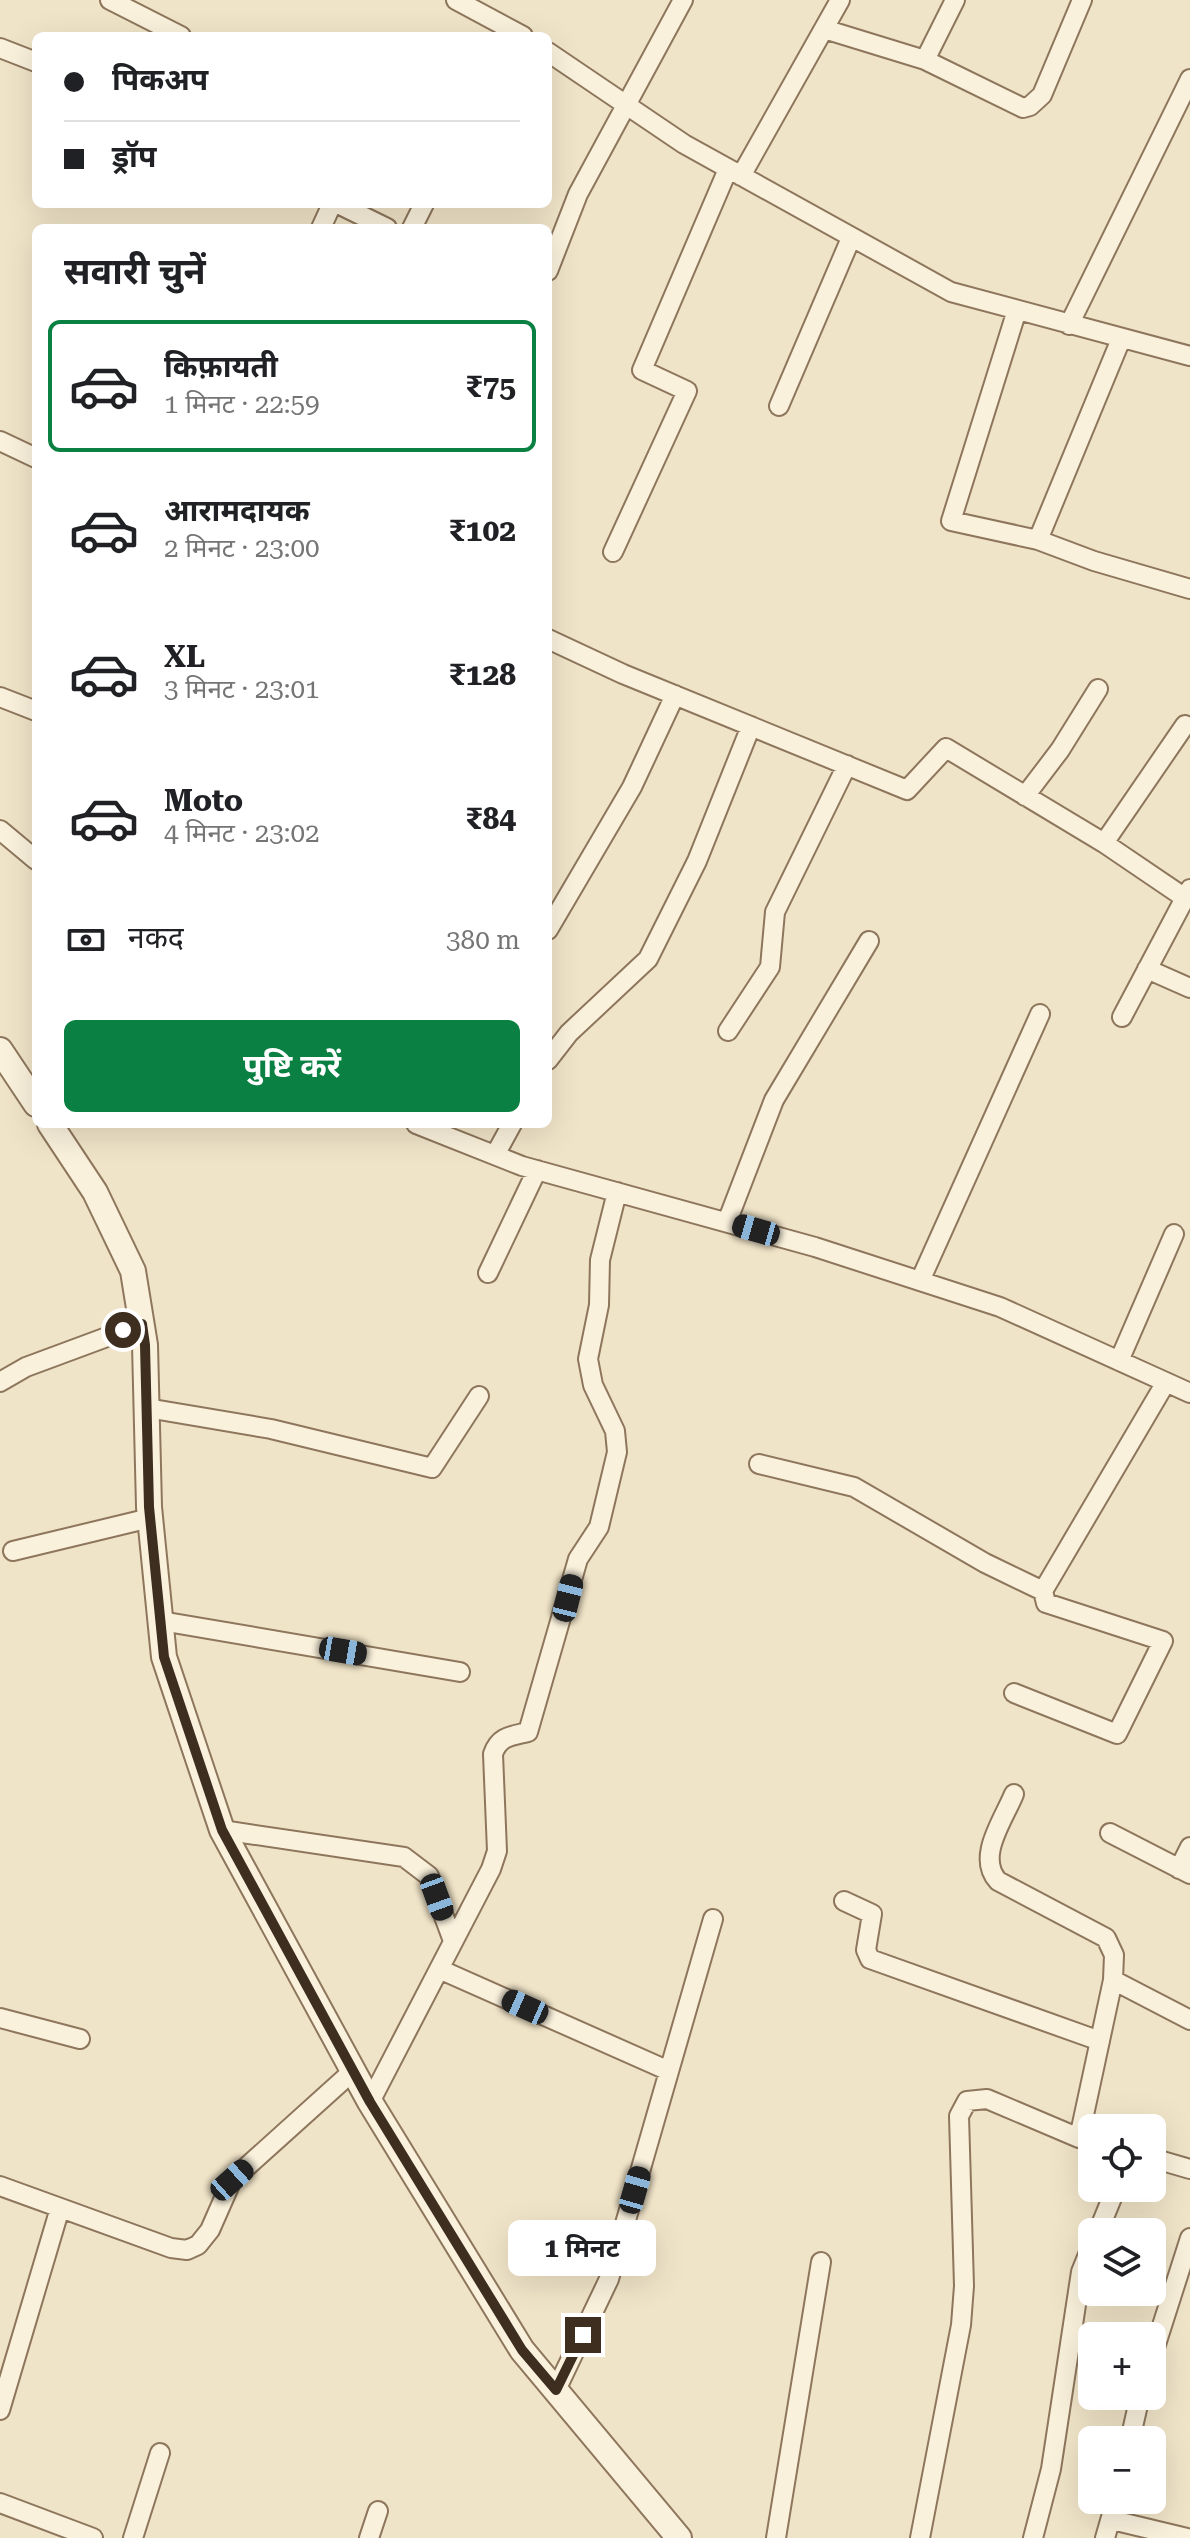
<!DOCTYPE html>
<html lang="hi">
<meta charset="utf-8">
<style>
:root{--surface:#fff;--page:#f2f2f2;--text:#202124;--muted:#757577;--line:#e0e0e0;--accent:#0b8043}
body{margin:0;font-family:"Roboto Serif","Noto Sans Devanagari",serif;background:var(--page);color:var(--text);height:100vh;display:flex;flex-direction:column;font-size:30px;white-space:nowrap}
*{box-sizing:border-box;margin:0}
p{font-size:26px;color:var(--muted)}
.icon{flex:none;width:44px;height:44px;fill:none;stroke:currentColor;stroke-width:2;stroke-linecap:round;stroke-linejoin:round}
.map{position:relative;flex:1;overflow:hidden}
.sheet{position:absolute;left:32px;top:224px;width:520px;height:904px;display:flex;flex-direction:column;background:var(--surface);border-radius:12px;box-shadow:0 8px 32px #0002}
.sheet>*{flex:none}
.hud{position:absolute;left:32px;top:32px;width:520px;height:176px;border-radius:12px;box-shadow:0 8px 32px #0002;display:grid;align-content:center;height:176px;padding:0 32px;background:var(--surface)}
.buttons{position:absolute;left:1078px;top:2114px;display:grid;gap:16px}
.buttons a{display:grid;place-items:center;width:88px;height:88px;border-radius:12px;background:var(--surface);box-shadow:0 8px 32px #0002;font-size:40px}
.end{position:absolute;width:36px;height:36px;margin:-18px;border:10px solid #3d2e20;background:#fff;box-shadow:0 0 0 4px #fff}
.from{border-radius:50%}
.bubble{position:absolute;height:56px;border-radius:12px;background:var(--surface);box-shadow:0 8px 32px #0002;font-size:26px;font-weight:700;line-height:56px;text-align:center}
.car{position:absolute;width:24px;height:48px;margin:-24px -12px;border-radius:10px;box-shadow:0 0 6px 2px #0007;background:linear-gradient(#222 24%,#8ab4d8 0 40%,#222 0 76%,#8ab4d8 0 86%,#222 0)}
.hud b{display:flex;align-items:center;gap:28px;height:76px;font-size:30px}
.hud b+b{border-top:2px solid var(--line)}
.hud i{width:20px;height:20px;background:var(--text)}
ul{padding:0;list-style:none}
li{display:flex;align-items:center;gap:24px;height:132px;margin:0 16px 12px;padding:0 16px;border:4px solid transparent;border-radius:12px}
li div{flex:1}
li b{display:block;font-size:30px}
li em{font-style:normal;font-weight:700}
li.on{border-color:var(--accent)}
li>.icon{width:72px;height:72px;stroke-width:1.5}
h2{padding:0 32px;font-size:36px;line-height:96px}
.pay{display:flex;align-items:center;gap:20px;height:88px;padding:0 32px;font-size:30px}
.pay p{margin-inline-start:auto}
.primary-button{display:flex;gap:16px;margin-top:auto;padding:16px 32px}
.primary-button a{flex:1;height:92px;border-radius:12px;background:var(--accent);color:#fff;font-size:32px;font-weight:700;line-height:92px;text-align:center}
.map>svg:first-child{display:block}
</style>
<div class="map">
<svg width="1190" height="2538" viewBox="0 0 1190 2538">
<rect width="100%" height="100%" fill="#f0e4c8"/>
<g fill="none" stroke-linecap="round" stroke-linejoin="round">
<!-- minor casing -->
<g stroke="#8d765c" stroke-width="22">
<path id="minor" d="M110,0L181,36
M456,0L523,36
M824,29L925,60L1023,108L1030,106L1042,95L1082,0
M0,48L36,62
M548,52L684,144L951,292L1190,356
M925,60L955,0
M741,176L840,0
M338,204L387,228
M321,228L332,204
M412,228L424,204
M548,271L578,194L683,0
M1017,310L951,521L1038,540
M1069,325L1190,79
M1121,339L1038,540L1094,561L1190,589
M779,406L851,238
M0,441L36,458
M613,552L687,391L642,370L728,169
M548,639L623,674L907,790L946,748L1104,843L1185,898L1190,889
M0,697L36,711
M1025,796L1060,750L1098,689
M0,830L36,860
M1104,843L1185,725
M548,930L632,787L675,695
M1147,969L1190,988
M1122,1017L1185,898
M728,1031L770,967L775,912L847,765
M548,1060L569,1033L648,959L697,861L751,726
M416,1124L522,1166L815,1247L1000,1307L1190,1393
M495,1155L512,1124
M727,1222L774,1100L869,941
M488,1273L537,1170
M920,1281L1040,1014
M1119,1361L1174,1234
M0,1382L26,1367L142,1324
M147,1408L271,1429L432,1468L479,1396
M759,1464L854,1487L985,1563L1043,1591L1166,1382
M13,1551L150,1518
M161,1621L460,1672
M1014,1693L1117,1734L1163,1641L1046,1603L1043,1591
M222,1830L404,1857L429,1876L453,1941
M1110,1833L1190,1874
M1179,1869L1190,1847
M844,1901L872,1914L866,1950L870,1959L1100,2041
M439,1969L669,2071
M1113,1980L1190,2020
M0,2018L80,2039
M370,2102L491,1869L497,1851L493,1754C499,1736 511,1736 528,1732L578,1559L599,1527L617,1452L615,1431L593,1385L588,1359L599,1305L600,1260L617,1192
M1152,2158L1190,2169
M0,2186L171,2248L187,2250L198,2245L210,2230L232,2180L353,2071
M1098,2232L1116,2188
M1152,2357L1190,2238
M556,2390L609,2279L713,1919
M0,2410L60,2208
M1130,2440L1140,2396
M0,2503L93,2538
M1112,2520L1187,2538
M133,2538L160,2453
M369,2538L378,2511
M776,2538L821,2262
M920,2538L961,2325L964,2286L959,2116L967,2101L987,2099L1079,2138L1113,1980L1114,1955L1106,1938L998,1881C976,1857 1003,1821 1014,1794
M1033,2538L1051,2469L1081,2272L1092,2245
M1105,2538L1116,2500"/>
</g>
<!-- tertiary casing -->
<g stroke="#8d765c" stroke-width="28">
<path id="tertiary" d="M0,1050L36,1104
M50,1124L95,1192L133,1271L145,1345L149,1507L164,1657L222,1830L370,2102L522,2350L679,2538"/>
</g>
<!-- minor -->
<use href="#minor" stroke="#faf1dc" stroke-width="18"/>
<!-- tertiary -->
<use href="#tertiary" stroke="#faf1dc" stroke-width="24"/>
</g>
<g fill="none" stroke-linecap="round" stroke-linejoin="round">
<!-- route -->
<path stroke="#3d2e20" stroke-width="10" d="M123,1330L142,1324L145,1345L149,1507L164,1657L222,1830L370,2102L522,2350L556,2390L583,2335"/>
</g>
</svg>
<div class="buttons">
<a><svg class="icon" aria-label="locate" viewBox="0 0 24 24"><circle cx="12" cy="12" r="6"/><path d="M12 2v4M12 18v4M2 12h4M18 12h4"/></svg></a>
<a><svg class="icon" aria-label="layers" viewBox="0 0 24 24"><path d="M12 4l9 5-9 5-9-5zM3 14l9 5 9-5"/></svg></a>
<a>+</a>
<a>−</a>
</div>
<i class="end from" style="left:123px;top:1330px"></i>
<i class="end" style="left:583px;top:2335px"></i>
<div class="bubble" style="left:508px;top:2220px;width:148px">1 मिनट</div>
<i class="car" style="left:756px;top:1230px;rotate:286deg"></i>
<i class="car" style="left:568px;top:1598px;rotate:14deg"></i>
<i class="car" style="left:343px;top:1651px;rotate:100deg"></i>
<i class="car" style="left:437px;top:1897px;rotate:160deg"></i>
<i class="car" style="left:525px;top:2007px;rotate:294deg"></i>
<i class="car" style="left:232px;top:2180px;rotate:48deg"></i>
<i class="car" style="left:635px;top:2190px;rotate:16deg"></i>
<div class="hud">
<b><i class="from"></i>पिकअप</b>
<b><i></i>ड्रॉप</b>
</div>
<section class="sheet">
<h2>सवारी चुनें</h2>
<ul>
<li class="on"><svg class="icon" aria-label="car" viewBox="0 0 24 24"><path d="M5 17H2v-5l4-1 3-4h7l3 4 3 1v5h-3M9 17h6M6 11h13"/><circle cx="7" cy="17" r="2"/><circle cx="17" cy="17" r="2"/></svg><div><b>किफ़ायती</b><p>1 मिनट · 22:59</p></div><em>₹75</em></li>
<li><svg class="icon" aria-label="car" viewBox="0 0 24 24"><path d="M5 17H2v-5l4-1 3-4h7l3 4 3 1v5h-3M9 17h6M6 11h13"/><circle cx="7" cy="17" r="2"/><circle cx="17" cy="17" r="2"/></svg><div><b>आरामदायक</b><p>2 मिनट · 23:00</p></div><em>₹102</em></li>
<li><svg class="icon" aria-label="car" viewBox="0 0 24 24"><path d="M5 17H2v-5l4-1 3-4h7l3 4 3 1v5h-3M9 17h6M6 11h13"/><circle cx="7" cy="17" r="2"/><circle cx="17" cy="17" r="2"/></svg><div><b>XL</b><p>3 मिनट · 23:01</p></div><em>₹128</em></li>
<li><svg class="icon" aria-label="car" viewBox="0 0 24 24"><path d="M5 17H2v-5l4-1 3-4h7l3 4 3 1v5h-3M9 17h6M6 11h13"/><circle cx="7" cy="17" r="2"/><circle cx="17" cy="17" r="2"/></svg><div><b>Moto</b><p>4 मिनट · 23:02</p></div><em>₹84</em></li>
</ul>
<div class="pay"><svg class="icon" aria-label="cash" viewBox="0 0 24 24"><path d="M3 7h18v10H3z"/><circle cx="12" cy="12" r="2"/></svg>नकद<p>380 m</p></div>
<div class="primary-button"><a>पुष्टि करें</a></div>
</section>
</div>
